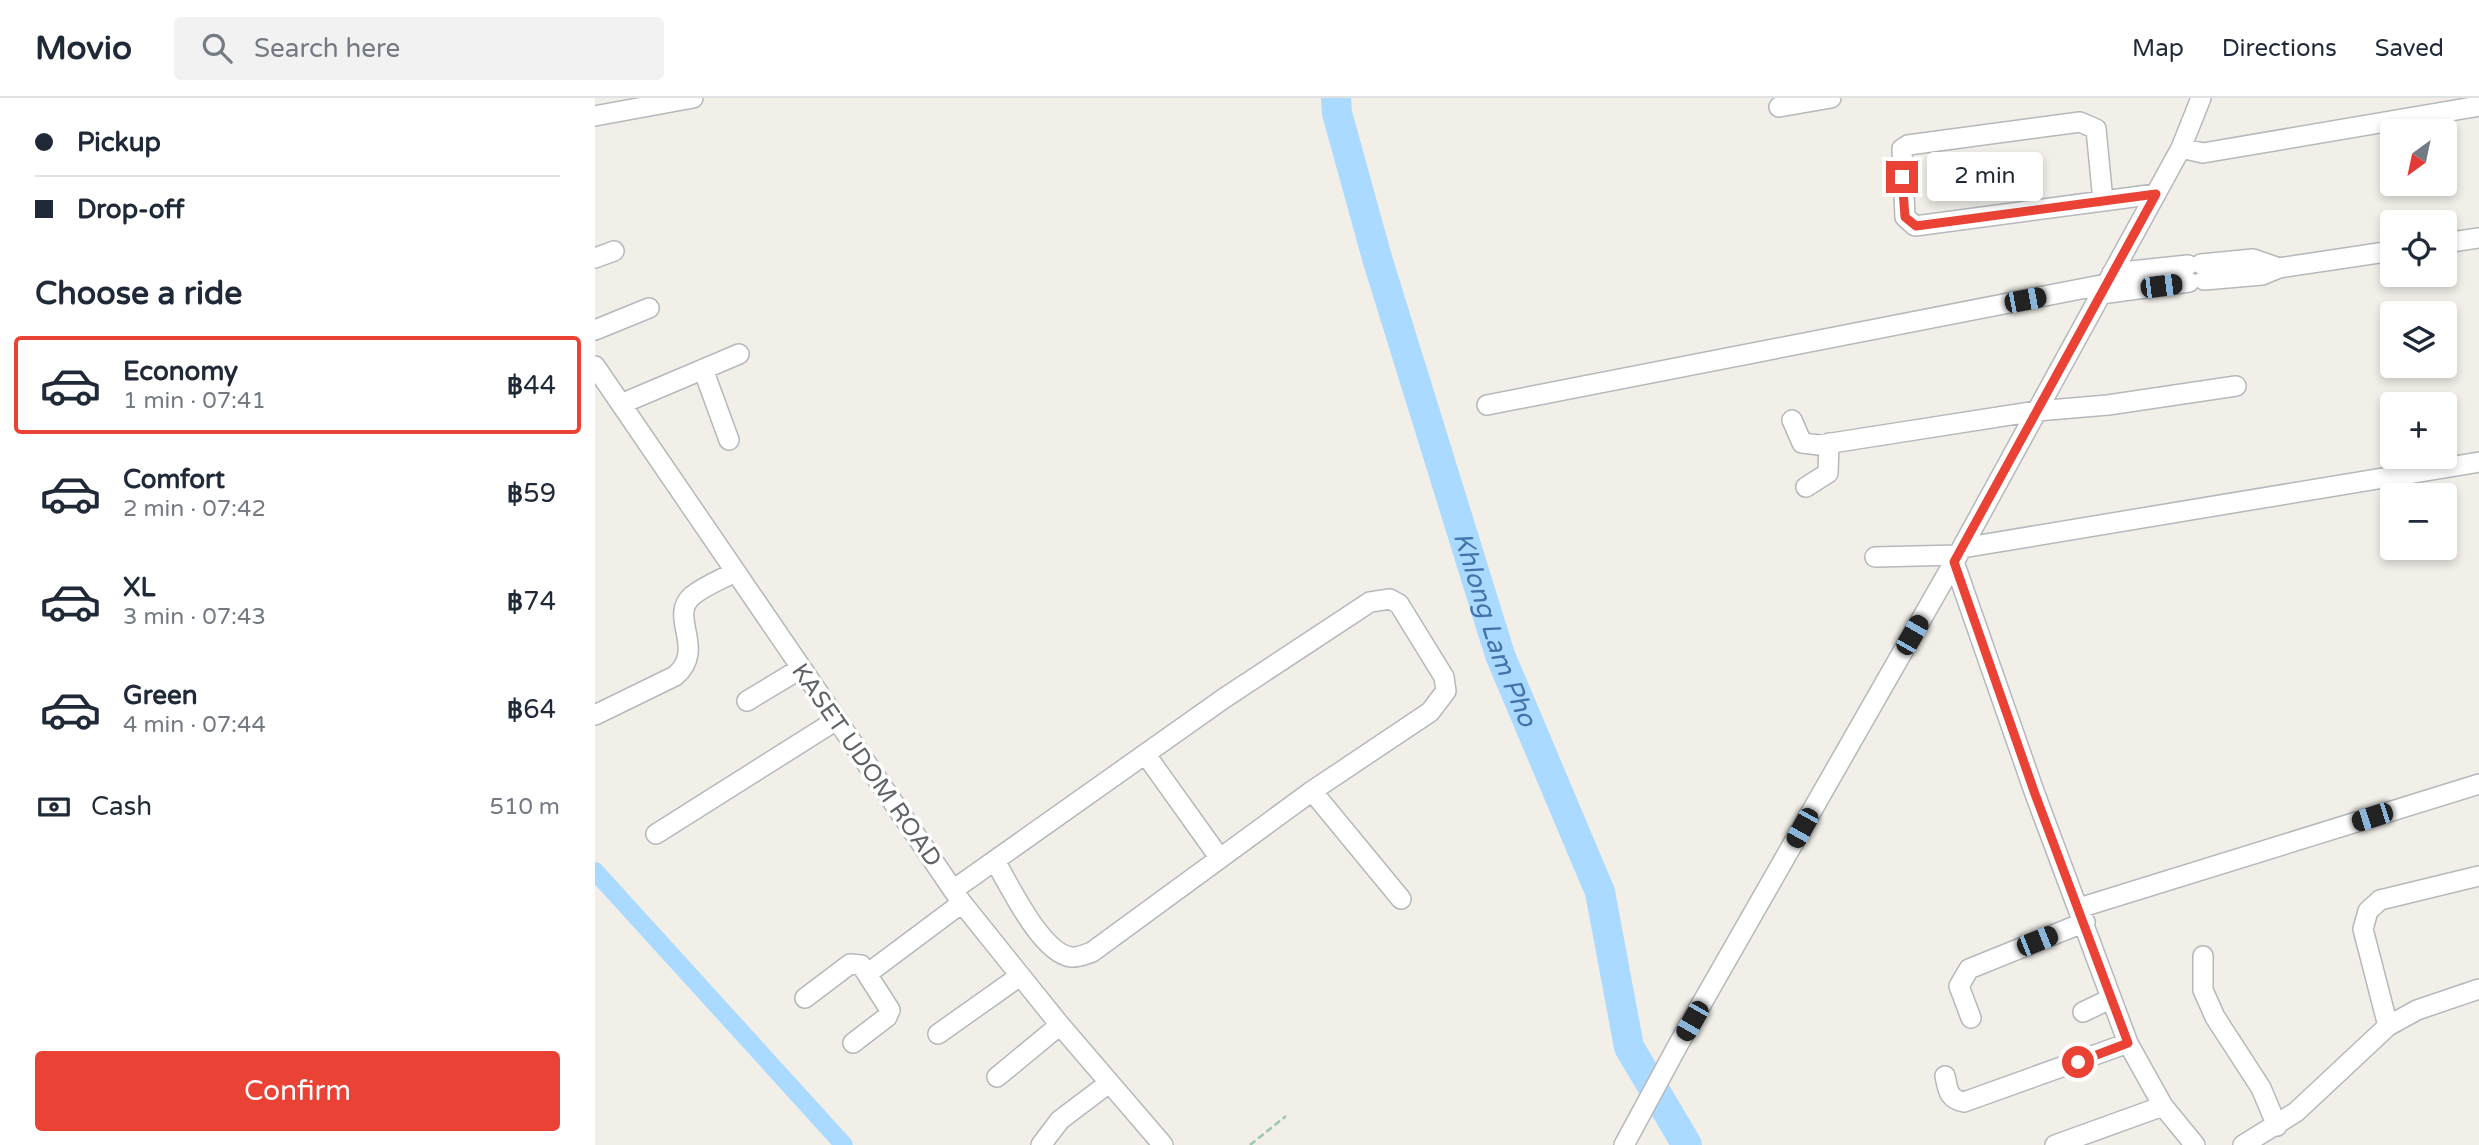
<!DOCTYPE html>
<meta charset="utf-8">
<style>
:root{--surface:#fff;--page:#f2f2f3;--text:#1f2937;--muted:#747a83;--line:#e0e1e3;--accent:#ea4335}
body{margin:0;font-family:"Varela Round",sans-serif;background:var(--page);color:var(--text);height:100vh;display:flex;flex-direction:column;font-size:26px;white-space:nowrap}
*{box-sizing:border-box;margin:0}
p{font-size:23px;color:var(--muted)}
.icon{flex:none;width:38px;height:38px;fill:none;stroke:currentColor;stroke-width:2;stroke-linecap:round;stroke-linejoin:round}
.map{position:relative;flex:1;overflow:hidden}
.sheet{display:flex;flex-direction:column;background:var(--surface);width:595px}
.sheet>*{flex:none}
.hud{display:grid;align-content:center;height:154px;padding:0 35px;background:var(--surface)}
.needle{width:46px;rotate:213deg}
.controls{position:absolute;left:1785px;top:21px;display:grid;gap:14px}
.controls a{display:grid;place-items:center;width:77px;height:77px;border-radius:7px;background:var(--surface);box-shadow:0 4px 10px #0003;font-size:35px}
.end{position:absolute;width:32px;height:32px;margin:-16px;border:9px solid #ea4335;background:#fff;box-shadow:0 0 0 4px #fff}
.from{border-radius:50%}
.bubble{position:absolute;height:49px;border-radius:7px;background:var(--surface);box-shadow:0 4px 10px #0003;font-size:23px;font-weight:600;line-height:49px;text-align:center}
.car{position:absolute;width:21px;height:42px;margin:-21px -10px;border-radius:9px;box-shadow:0 0 5px 2px #0007;background:linear-gradient(#222 24%,#8ab4d8 0 40%,#222 0 76%,#8ab4d8 0 86%,#222 0)}
.hud b{display:flex;align-items:center;gap:24px;height:66px;font-size:26px}
.hud b+b{border-top:2px solid var(--line)}
.hud i{width:18px;height:18px;background:var(--text)}
ul{padding:0;list-style:none}
li{display:flex;align-items:center;gap:21px;height:98px;margin:0 14px 10px;padding:0 21px;border:4px solid transparent;border-radius:7px}
li div{flex:1}
li b{display:block;font-size:26px}
li em{font-style:normal;font-weight:600}
li.current{border-color:var(--accent)}
li>.icon{width:63px;height:63px;stroke-width:1.5}
h2{padding:0 35px;font-size:32px;line-height:84px}
.pay{display:flex;align-items:center;gap:18px;height:77px;padding:0 35px;font-size:26px}
.pay p{margin-inline-start:auto}
.primary-button{display:flex;gap:14px;margin-top:auto;padding:14px 35px}
.primary-button a{flex:1;height:80px;border-radius:7px;background:var(--accent);color:#fff;font-size:28px;font-weight:600;line-height:80px;text-align:center}
header{display:flex;align-items:center;gap:42px;box-sizing:border-box;height:98px;padding:0 35px;background:var(--surface);border-bottom:2px solid var(--line)}
header strong{font-size:33px}
nav{display:flex;gap:38px;margin-inline-start:auto;font-size:24px}
.search{width:490px;height:63px;background:var(--page);display:flex;align-items:center;gap:18px;box-sizing:border-box;padding:0 24px;border-radius:7px;color:var(--muted);font-size:26px}
main{display:flex;flex:1;min-height:0}
.map>svg:first-child{display:block}
</style>
<header>
<strong>Movio</strong>
<div class="search"><svg class="icon" aria-label="search" viewBox="0 0 24 24"><circle cx="10" cy="10" r="6"/><path d="M15 15l6 6"/></svg>Search here</div>
<nav><a>Map</a><a>Directions</a><a>Saved</a></nav>
</header>
<main>
<section class="sheet">
<div class="hud">
<b><i class="from"></i>Pickup</b>
<b><i></i>Drop-off</b>
</div>
<h2>Choose a ride</h2>
<ul>
<li class="current"><svg class="icon" aria-label="car" viewBox="0 0 24 24"><path d="M5 17H2v-5l4-1 3-4h7l3 4 3 1v5h-3M9 17h6M6 11h13"/><circle cx="7" cy="17" r="2"/><circle cx="17" cy="17" r="2"/></svg><div><b>Economy</b><p>1 min · 07:41</p></div><em>฿44</em></li>
<li><svg class="icon" aria-label="car" viewBox="0 0 24 24"><path d="M5 17H2v-5l4-1 3-4h7l3 4 3 1v5h-3M9 17h6M6 11h13"/><circle cx="7" cy="17" r="2"/><circle cx="17" cy="17" r="2"/></svg><div><b>Comfort</b><p>2 min · 07:42</p></div><em>฿59</em></li>
<li><svg class="icon" aria-label="car" viewBox="0 0 24 24"><path d="M5 17H2v-5l4-1 3-4h7l3 4 3 1v5h-3M9 17h6M6 11h13"/><circle cx="7" cy="17" r="2"/><circle cx="17" cy="17" r="2"/></svg><div><b>XL</b><p>3 min · 07:43</p></div><em>฿74</em></li>
<li><svg class="icon" aria-label="car" viewBox="0 0 24 24"><path d="M5 17H2v-5l4-1 3-4h7l3 4 3 1v5h-3M9 17h6M6 11h13"/><circle cx="7" cy="17" r="2"/><circle cx="17" cy="17" r="2"/></svg><div><b>Green</b><p>4 min · 07:44</p></div><em>฿64</em></li>
</ul>
<div class="pay"><svg class="icon" aria-label="cash" viewBox="0 0 24 24"><path d="M3 7h18v10H3z"/><circle cx="12" cy="12" r="2"/></svg>Cash<p>510 m</p></div>
<div class="primary-button"><a>Confirm</a></div>
</section>
<div class="map">
<svg width="1884" height="1047" viewBox="0 0 1884 1047">
<rect width="100%" height="100%" fill="#f1efe8"/>
<g fill="none" stroke-linecap="round" stroke-linejoin="round">
<!-- canal -->
<path stroke="#aadaff" stroke-width="18" d="M0,773L249,1047"/>
<!-- river -->
<path stroke="#aadaff" stroke-width="30" id="s1" d="M741,0L742,15L782,160L905,557L1005,794L1034,949L1092,1047"/>
<!-- minor casing -->
<g stroke="#b5b8bc" stroke-width="22">
<path id="minor" d="M1184,9L1236,0
M0,18L98,0
M1586,50L1608,55L1884,8
M1508,103L1501,31L1485,24L1313,47L1307,51L1310,119L1320,128L1561,96
M1850,145L1884,140
M0,160L19,153
M1606,166L1658,161L1684,170
M1517,175L1593,167
M1609,182L1667,177L1684,170L1797,153
M1506,196L1594,184
M0,232L54,210
M0,268L367,805L465,927L568,1047
M108,271L134,342
M26,306L144,256
M892,307L1511,186
M1197,322L1207,345L1224,347L1442,313L1513,307L1641,288
M1211,389L1233,375L1234,345
M1367,450L1884,364
M1280,459L1363,457
M1359,464L1440,696L1533,945L1568,1008L1600,1047
M152,603L205,571
M0,617L80,578C112,551 73,519 97,498C109,488 127,481 140,474
M551,657L624,759
M61,736L240,623
M400,763C415,788 446,855 476,859C482,860 491,856 497,854L717,693L806,801
M358,792L628,601L775,504L795,501L804,506L849,579L851,593L835,614L717,693
M1484,810L1884,686
M1608,858V892L1620,919L1666,990L1682,1028
M210,900L255,866L266,867L272,876
M1488,914L1515,901
M1376,920L1364,888L1374,871L1490,824
M1793,928L1768,831L1773,813L1785,802L1884,778
M343,936L425,878
M258,945L292,919L295,912L272,876L367,805
M1350,978C1353,992 1353,1001 1369,1004L1533,945
M402,979L465,927
M446,1047L465,1022L514,985
M1029,1047L1083,947L1363,457L1586,50L1606,0
M1460,1047L1568,1008
M1648,1047L1701,1014L1793,928L1822,912L1884,891"/>
</g>
<!-- path -->
<path stroke="#9cc7a9" stroke-width="2.5" stroke-dasharray="7 3.5" stroke-linecap="butt" d="M655,1047L691,1018"/>
<!-- minor -->
<use href="#minor" stroke="#fff" stroke-width="19"/>
</g>
<g fill="none" stroke-linecap="round" stroke-linejoin="round">
<!-- route -->
<path stroke="#ea4335" stroke-width="9" d="M1307,79L1310,119L1321,128L1561,96L1359,464L1440,696L1533,945L1483,964"/>
</g>
<g text-anchor="middle" stroke-width="7" stroke-linejoin="round" paint-order="stroke">
<!-- street labels -->
<g font-size="24" fill="#5f6368" stroke="#fff">
<text transform="translate(272 667) rotate(55)" y="8">KASET UDOM ROAD</text>
</g>
<!-- water labels -->
<g font-size="26" font-style="italic" fill="#4174aa" stroke="#fff">
<text dy="9" stroke="none"><textPath href="#s1" startOffset="555">Khlong Lam Pho</textPath></text>
</g>
</g>
</svg>
<div class="controls">
<a><svg class="needle" viewBox="-14 -14 28 28"><path d="M0-13l5 13h-10z" fill="#e53935"/><path d="M0 13l5-13h-10z" fill="#747a83"/></svg></a>
<a><svg class="icon" aria-label="locate" viewBox="0 0 24 24"><circle cx="12" cy="12" r="6"/><path d="M12 2v4M12 18v4M2 12h4M18 12h4"/></svg></a>
<a><svg class="icon" aria-label="layers" viewBox="0 0 24 24"><path d="M12 4l9 5-9 5-9-5zM3 14l9 5 9-5"/></svg></a>
<a>+</a>
<a>−</a>
</div>
<i class="end from" style="left:1483px;top:964px"></i>
<i class="end" style="left:1307px;top:79px"></i>
<div class="bubble" style="left:1332px;top:54px;width:116px">2 min</div>
<i class="car" style="left:1566px;top:188px;rotate:83deg"></i>
<i class="car" style="left:1430px;top:202px;rotate:79deg"></i>
<i class="car" style="left:1317px;top:537px;rotate:30deg"></i>
<i class="car" style="left:1777px;top:719px;rotate:252deg"></i>
<i class="car" style="left:1207px;top:730px;rotate:209deg"></i>
<i class="car" style="left:1442px;top:843px;rotate:68deg"></i>
<i class="car" style="left:1097px;top:923px;rotate:210deg"></i>
</div>
</main>
